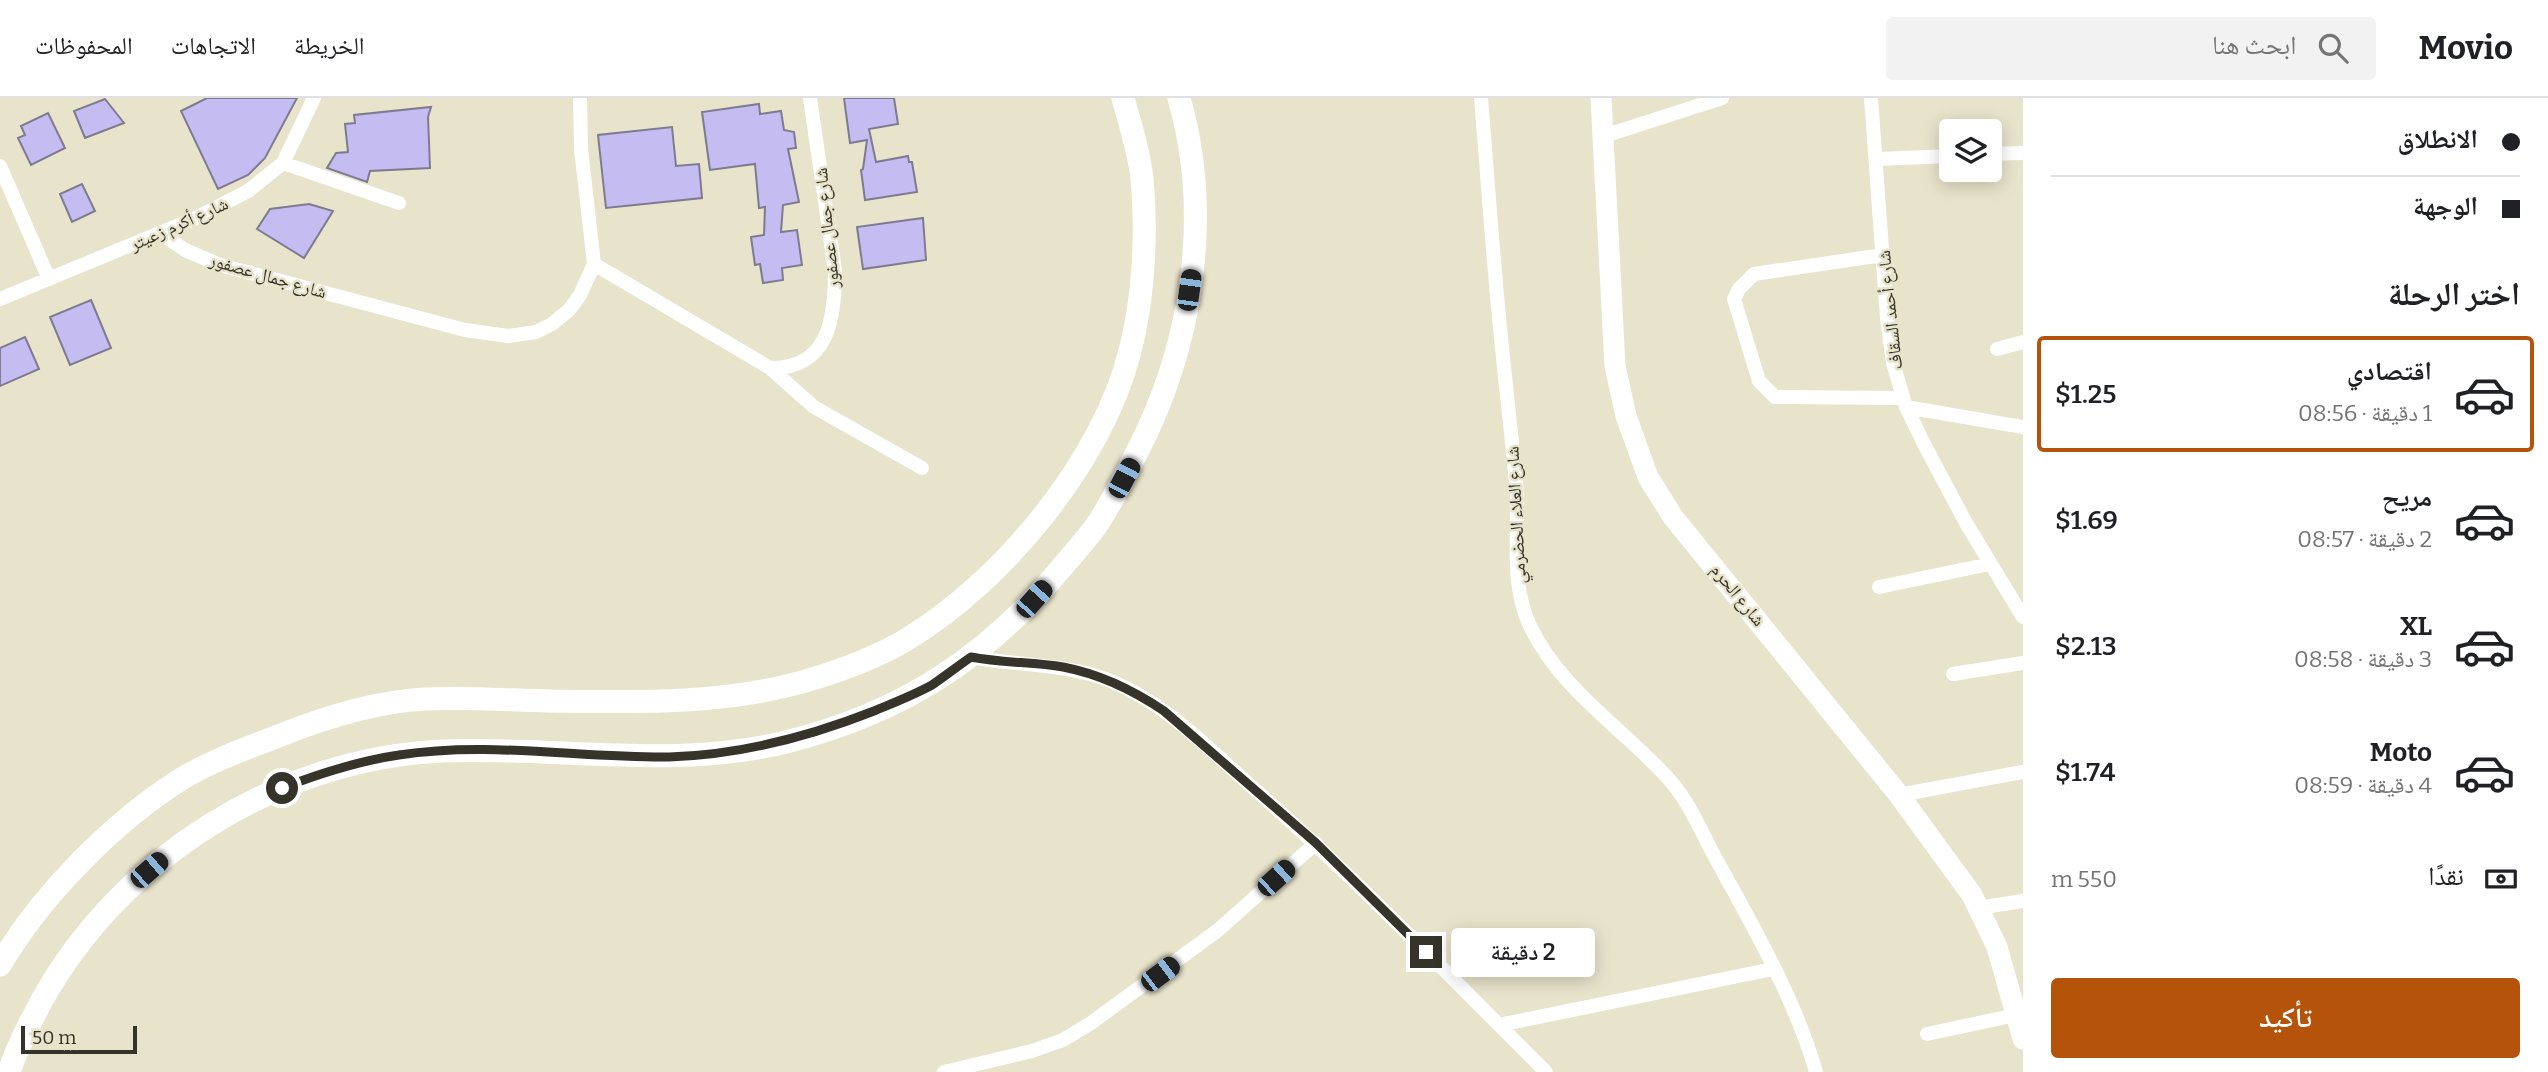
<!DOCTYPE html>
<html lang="ar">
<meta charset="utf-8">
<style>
:root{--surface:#fff;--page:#f2f2f2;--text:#202124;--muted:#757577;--line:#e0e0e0;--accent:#b45309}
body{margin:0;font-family:Bitter,"Noto Naskh Arabic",serif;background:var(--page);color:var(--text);direction:rtl;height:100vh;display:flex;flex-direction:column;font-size:26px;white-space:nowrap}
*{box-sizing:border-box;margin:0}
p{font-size:23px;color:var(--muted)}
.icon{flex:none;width:38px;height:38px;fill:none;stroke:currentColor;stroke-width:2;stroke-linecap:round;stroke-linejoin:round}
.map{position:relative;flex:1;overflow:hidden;direction:ltr}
.drawer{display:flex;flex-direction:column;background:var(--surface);width:525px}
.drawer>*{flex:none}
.hud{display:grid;align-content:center;height:154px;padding:0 28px;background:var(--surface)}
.buttons{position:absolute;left:1939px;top:21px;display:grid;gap:14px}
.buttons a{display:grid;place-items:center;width:63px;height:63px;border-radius:7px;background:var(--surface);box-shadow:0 4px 18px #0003;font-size:35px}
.scale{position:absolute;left:21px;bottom:18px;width:116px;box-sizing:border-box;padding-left:7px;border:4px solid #35332a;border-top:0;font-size:19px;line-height:24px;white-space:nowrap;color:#35332a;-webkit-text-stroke:5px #e8e3cb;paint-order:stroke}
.end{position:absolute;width:32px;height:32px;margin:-16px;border:9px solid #35332a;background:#fff;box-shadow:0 0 0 4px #fff}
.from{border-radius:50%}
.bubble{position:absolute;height:49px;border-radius:7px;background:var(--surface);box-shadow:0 4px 18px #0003;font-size:23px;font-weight:600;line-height:49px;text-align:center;direction:rtl}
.car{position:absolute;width:21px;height:42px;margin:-21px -10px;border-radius:9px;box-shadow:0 0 5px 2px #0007;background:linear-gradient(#222 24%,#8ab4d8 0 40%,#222 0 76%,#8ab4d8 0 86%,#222 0)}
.hud b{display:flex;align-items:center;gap:24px;height:66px;font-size:26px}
.hud b+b{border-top:2px solid var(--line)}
.hud i{width:18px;height:18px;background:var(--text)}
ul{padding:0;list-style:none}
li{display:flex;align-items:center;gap:21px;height:116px;margin:0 14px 10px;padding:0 14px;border:4px solid transparent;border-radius:7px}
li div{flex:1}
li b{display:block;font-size:26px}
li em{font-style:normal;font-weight:600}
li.active{border-color:var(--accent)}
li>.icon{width:63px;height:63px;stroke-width:1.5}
h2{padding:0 28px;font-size:32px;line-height:84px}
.pay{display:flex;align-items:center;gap:18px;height:77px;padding:0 28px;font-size:26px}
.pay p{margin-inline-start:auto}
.cta{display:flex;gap:14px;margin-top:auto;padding:14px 28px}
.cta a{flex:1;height:80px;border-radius:7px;background:var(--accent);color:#fff;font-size:28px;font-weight:600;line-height:80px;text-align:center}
header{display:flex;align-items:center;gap:42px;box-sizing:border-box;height:98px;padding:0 35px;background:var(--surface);border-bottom:2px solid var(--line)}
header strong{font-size:33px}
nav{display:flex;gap:38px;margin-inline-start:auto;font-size:24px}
.search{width:490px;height:63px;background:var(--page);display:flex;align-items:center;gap:18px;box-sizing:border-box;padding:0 24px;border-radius:7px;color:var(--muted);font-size:26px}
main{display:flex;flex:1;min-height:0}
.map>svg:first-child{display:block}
</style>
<header>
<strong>Movio</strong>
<div class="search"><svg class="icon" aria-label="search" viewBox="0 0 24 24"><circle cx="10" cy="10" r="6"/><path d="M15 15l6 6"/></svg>ابحث هنا</div>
<nav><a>الخريطة</a><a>الاتجاهات</a><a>المحفوظات</a></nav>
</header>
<main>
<section class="drawer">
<div class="hud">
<b><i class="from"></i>الانطلاق</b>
<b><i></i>الوجهة</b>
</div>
<h2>اختر الرحلة</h2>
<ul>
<li class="active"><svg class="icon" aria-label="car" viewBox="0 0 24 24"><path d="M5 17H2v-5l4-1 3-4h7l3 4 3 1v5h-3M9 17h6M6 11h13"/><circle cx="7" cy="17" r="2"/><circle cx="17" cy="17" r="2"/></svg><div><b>اقتصادي</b><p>1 دقيقة · 08:56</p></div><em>$1.25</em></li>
<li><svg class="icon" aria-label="car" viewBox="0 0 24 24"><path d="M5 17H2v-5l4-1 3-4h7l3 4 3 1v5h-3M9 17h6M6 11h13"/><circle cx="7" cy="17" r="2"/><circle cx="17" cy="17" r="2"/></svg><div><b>مريح</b><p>2 دقيقة · 08:57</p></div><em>$1.69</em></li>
<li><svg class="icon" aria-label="car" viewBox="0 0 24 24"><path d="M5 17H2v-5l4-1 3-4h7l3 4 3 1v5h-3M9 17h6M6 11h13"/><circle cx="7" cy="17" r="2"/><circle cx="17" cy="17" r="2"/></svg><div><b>XL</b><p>3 دقيقة · 08:58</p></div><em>$2.13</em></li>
<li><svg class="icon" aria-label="car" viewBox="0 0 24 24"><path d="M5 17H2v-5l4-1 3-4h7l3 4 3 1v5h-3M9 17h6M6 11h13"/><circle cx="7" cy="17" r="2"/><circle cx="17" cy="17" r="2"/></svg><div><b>Moto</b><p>4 دقيقة · 08:59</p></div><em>$1.74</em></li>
</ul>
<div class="pay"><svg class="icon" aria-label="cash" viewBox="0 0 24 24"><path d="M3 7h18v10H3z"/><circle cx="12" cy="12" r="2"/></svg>نقدًا<p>550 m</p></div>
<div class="cta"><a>تأكيد</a></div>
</section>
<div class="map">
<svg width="2023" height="974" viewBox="0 0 2023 974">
<rect width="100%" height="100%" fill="#e8e3cb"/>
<!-- building -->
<path fill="#c5bdf1" stroke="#7e7b90" stroke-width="2" d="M207,0H297L265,60L248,77L218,91L181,13Z
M844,0H894L898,26L869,31L876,64L908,58L909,64H912L917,94L865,102L861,72L863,71L867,42L850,45Z
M105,1L124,25L85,40L74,13Z
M759,6L760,16L781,13L784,32L794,34L796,50L788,51L799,104L783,107L781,134L797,132L802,167L782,170L783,182L763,185L760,166L755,167L751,139L764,137L765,109L759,110L755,66L710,72L702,14Z
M431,9L428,19L430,70L370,73L367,84L327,70L336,55L348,54L345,26L355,25L354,17Z
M48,15L65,50L31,67L18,40L25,37L21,28Z
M672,29L676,68L699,66L702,100L606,110L598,37Z
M82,86L95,113L72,124L60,96Z
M309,106L333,113L304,160L257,131L270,111Z
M923,120L926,162L863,171L857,129Z
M91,202L111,250L70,267L50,219Z
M25,239L39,271L0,288V250Z"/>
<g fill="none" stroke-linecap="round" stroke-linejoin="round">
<!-- street -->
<path stroke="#fff" stroke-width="14" d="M1481,0C1487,73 1492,146 1499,219C1504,274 1511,330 1516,385C1520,432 1509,484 1530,528C1561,592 1620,628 1666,678C1688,701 1701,733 1716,761C1752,826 1796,903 1816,974
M1871,0L1887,220L1893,265L1906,309L1924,346L1966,425L2023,519
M1604,38L1722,0
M1990,56L2023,55
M1877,61L1951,58
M283,65L399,105
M0,68L49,181
M160,135L185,152L220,167L465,232L508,238L536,234L552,226L569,212L580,197L594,166L581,51L580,0
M1883,157L1754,176L1739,191L1734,201L1759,283L1775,299L1903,300
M594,166L770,270C829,271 835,220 835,173L810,0
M0,201L196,120L248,93L283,65L314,0
M1997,251L2023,244
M770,270L814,309L922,370
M1906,309L2023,329
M1879,489L1990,466
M971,559C1018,568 1065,565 1111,583C1165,605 1207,649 1250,687C1353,778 1449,877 1546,974
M1953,576L2023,565
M1899,697L2023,674
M1978,810L2023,803
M1499,927L1773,871
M1927,936L2016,917
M944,974L1032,953L1063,942L1091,925L1217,833L1316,745"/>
<!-- secondary -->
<path stroke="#fff" stroke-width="21" d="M1601,0L1615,268L1626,318L1648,379L1673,419L1899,697L1972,797L1997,849L2023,941"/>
<!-- primary -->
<path stroke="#fff" stroke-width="23" d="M0,867C41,797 114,723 183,680C213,662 248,650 281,637C326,619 375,604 424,601C466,599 507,602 548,603C633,604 719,607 802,584C837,574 877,560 909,540C1004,482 1103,362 1130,253C1144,199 1147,135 1142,80C1139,53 1130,26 1123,0
M9,974C17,949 30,925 42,902C122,759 279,660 443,653C557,648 673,672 786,644C902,615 987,560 1063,468C1074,455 1086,442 1096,428C1111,406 1123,382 1135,358C1192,250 1213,119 1179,0"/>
</g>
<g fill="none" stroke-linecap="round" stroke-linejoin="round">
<!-- route -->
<path stroke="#35332a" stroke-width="9" d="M282,690C321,675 358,663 399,657C488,643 579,660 669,659C740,657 808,639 874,613C893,605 914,597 932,587C945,578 958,568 971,559C1002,565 1033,564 1063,569C1100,576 1133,592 1164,613L1316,745L1426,854"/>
</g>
<g text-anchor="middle" stroke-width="5" stroke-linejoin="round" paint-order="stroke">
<!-- street labels -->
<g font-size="18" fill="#35332a" stroke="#e8e3cb">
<text transform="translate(179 126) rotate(-24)" y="6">شارع أكرم زعيتر</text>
<text transform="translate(827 130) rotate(-96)" y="6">شارع جمال عصفور</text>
<text transform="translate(268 178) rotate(16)" y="6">شارع جمال عصفور</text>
<text transform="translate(1890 212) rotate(-96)" y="6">شارع أحمد السقاف</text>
<text transform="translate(1516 417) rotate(-93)" y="6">شارع العلاء الحضرمي</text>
<text transform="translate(1738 497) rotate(51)" y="6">شارع الحرم</text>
</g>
</g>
</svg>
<div class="buttons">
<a><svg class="icon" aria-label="layers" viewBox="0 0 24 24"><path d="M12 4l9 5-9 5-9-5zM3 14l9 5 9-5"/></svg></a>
</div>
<div class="scale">50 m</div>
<i class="end from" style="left:282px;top:690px"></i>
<i class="end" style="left:1426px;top:854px"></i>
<div class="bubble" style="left:1451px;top:830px;width:144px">2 دقيقة</div>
<i class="car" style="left:1189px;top:192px;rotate:8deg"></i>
<i class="car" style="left:1124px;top:380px;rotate:28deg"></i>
<i class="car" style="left:1034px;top:501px;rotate:42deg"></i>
<i class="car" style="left:149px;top:772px;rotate:49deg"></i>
<i class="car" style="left:1276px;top:780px;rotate:48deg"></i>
<i class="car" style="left:1160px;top:876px;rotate:53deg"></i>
</div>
</main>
